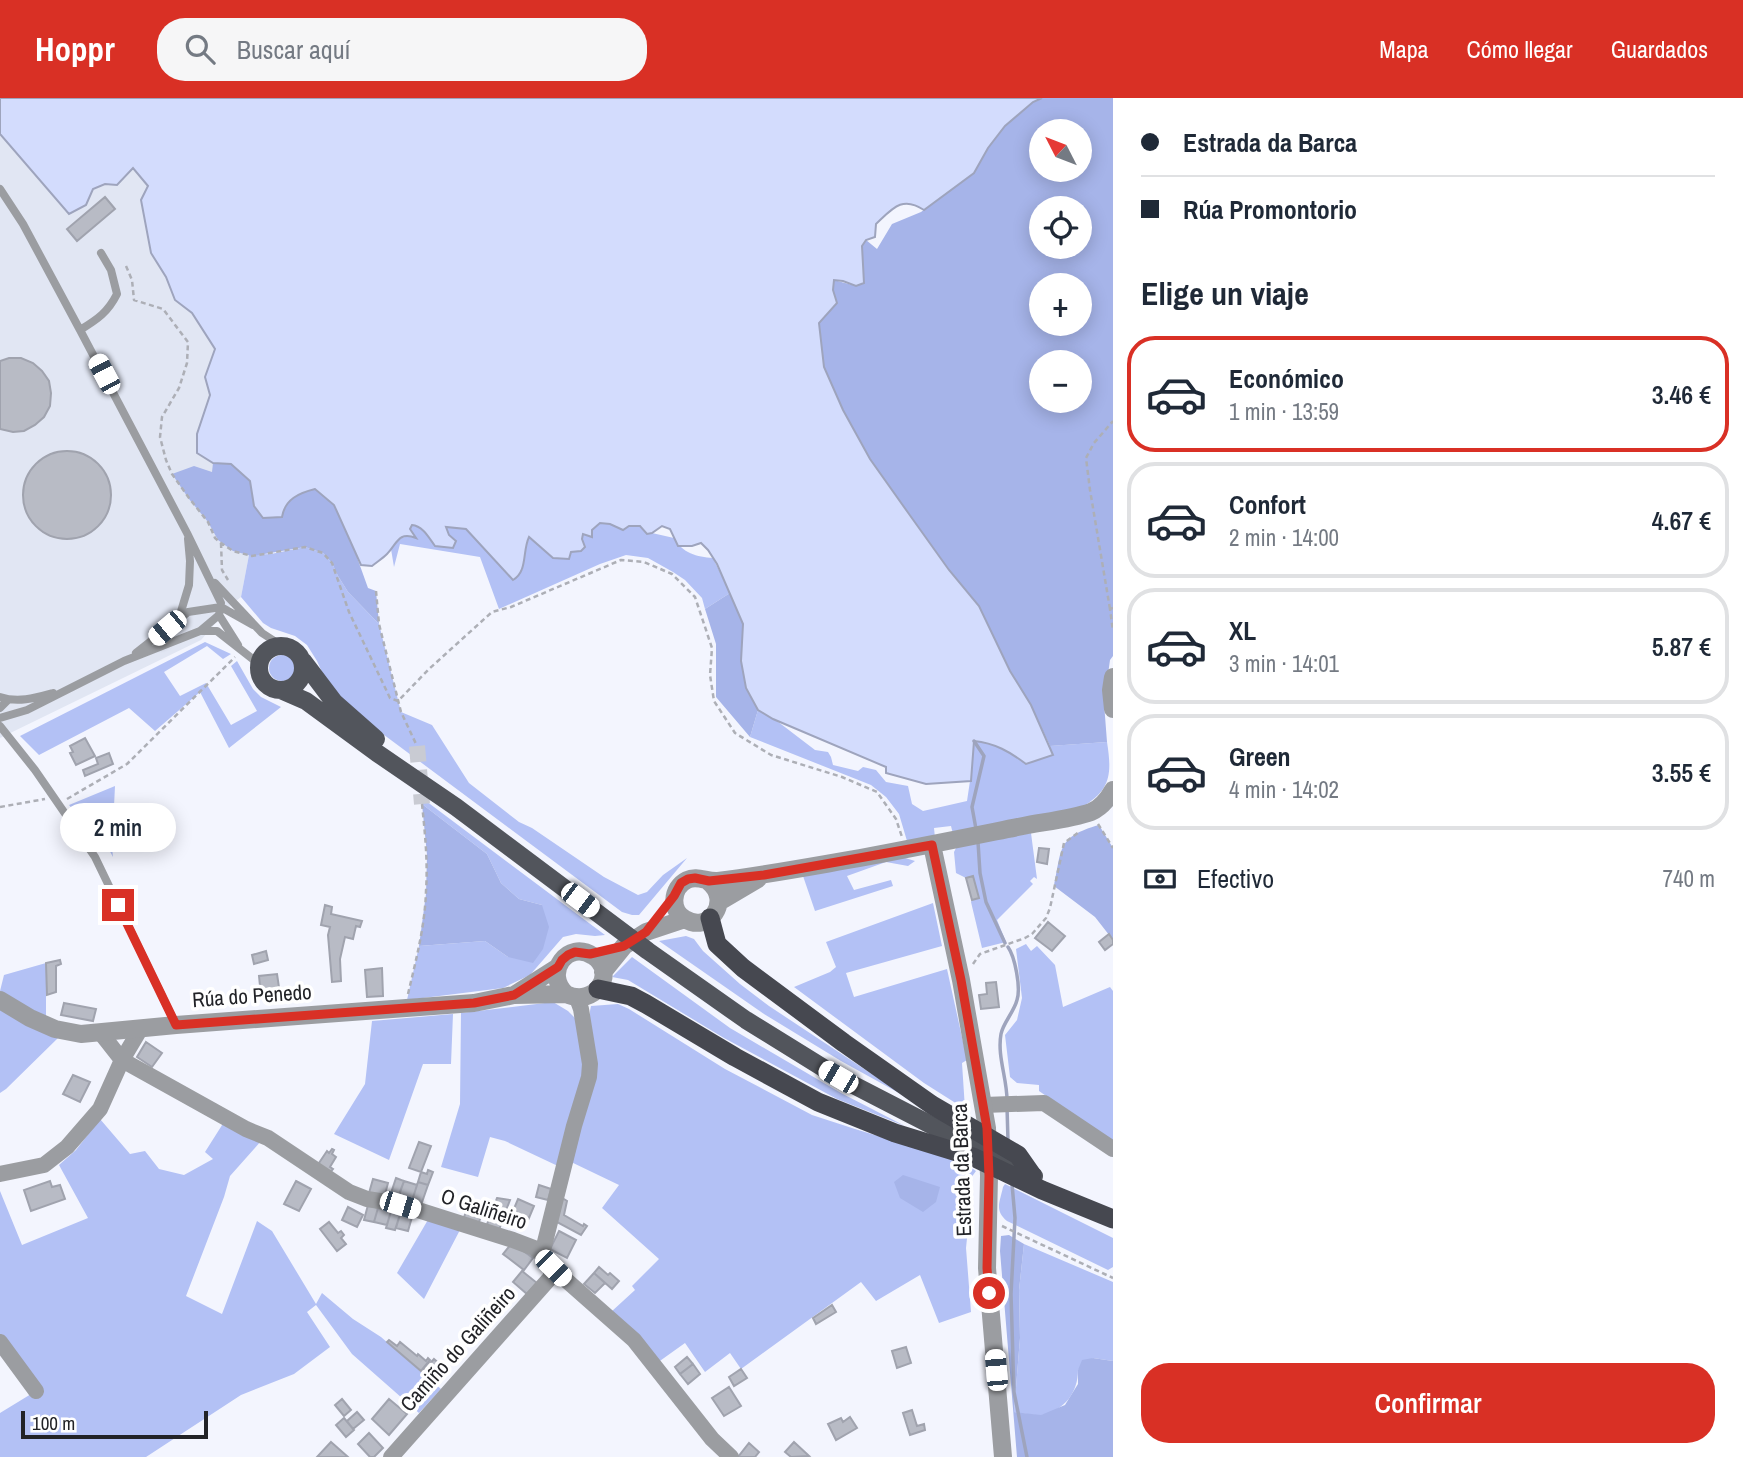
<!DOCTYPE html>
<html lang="es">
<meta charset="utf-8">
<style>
:root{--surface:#fff;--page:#f6f6f7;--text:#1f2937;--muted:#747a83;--line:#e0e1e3;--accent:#d93025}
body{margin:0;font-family:"Archivo Narrow",sans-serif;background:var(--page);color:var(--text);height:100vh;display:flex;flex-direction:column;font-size:26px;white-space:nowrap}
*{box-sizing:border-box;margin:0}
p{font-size:23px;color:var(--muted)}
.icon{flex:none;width:38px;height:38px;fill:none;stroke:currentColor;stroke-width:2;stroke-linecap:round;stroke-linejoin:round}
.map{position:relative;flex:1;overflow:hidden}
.side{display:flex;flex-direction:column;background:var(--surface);width:630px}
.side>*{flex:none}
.guide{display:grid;align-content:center;height:154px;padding:0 28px;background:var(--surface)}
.needle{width:46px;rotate:312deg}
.buttons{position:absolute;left:1029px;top:21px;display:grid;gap:14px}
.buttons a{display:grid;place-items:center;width:63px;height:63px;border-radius:50%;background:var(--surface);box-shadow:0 4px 18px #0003;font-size:35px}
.scale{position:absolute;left:21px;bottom:18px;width:187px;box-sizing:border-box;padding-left:7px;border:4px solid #222327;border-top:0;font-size:19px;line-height:24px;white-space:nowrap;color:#222327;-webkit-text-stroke:5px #fff;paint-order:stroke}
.end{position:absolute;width:32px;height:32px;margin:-16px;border:9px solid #d93025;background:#fff;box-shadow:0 0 0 4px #fff}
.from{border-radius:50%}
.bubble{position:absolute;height:49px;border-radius:24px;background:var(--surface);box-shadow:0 4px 18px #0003;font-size:23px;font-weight:600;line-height:49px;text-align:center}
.car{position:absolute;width:21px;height:42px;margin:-21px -10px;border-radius:9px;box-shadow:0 0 5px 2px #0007;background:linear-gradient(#fff 24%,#345 0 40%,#fff 0 76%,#345 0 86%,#fff 0)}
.guide b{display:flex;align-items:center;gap:24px;height:66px;font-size:26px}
.guide b+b{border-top:2px solid var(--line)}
.guide i{width:18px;height:18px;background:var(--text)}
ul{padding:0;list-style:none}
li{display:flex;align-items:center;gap:21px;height:116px;margin:0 14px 10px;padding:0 14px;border:4px solid var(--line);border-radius:28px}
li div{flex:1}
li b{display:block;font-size:26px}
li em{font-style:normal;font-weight:600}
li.on{border-color:var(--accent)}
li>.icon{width:63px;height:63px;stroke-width:1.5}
h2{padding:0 28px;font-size:32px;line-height:84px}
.pay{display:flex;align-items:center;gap:18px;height:77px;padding:0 28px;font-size:26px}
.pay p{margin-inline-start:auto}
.cta{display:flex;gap:14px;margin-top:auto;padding:14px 28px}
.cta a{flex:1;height:80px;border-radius:28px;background:var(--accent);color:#fff;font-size:28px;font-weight:600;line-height:80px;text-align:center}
header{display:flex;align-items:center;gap:42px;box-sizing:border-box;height:98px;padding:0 35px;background:var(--accent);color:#fff}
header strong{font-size:33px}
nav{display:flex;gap:38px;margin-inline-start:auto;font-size:24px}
.search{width:490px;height:63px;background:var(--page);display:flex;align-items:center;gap:18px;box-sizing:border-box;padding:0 24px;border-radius:28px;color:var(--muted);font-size:26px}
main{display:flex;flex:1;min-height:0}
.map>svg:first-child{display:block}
</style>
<header>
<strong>Hoppr</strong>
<div class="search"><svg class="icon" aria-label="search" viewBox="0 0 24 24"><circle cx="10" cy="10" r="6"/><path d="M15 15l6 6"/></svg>Buscar aquí</div>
<nav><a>Mapa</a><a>Cómo llegar</a><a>Guardados</a></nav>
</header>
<main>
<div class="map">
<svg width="1113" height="1359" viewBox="0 0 1113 1359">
<rect width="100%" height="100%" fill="#f3f5fe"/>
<!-- built -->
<path fill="#e1e6f3" d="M0,36L69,115L86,107L93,91L105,85L117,87L133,69L148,89L141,102L151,155L166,179L175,202L192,214L215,251L205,279L210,297L197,336L231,366L249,457L241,499L233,505L201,542L0,640Z"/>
<!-- green -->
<path fill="#b3c1f5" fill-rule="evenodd" d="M600,425L610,426L623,432L629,428H640L647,436L652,435L674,440C682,455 697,459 713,460L730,495L705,511L702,500L685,482L673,474L648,460L626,457L600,466L499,511L480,459L400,446L394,469L391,451C397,441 403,437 415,439L410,430L412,427C423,428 429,439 435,448L453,450L456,443L449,437L445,428L466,431L481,447L523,472V460L529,439L534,442L571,453L582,441L583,436L592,432Z
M305,449L323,455L332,465L338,478L348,494L379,526L401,614L432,627L469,685L519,724L532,730L604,779L638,797L647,794L663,777L687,760L639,817H632L622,814L364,622L327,585L317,563L307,547L295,538L271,530L263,525L241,499L249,457L271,456Z
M779,492L1049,648L1107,644C1112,676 1111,692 1082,709L953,736L951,728L934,730L935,740L907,743L899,716L886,699L871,687L750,639L758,612ZM777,623L886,669V675L926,686L970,683L967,703L923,713L912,706L908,688L886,684L876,672L863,669L858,673L833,667L831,659L828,654L815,652Z
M205,544L231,556L223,561L207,548L164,574L180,598L206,585L231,627L257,613L231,568L237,563L253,591L261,599L281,609L229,650L200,594L155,633L129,610L39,657L20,638Z
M269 570a13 13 0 1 1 26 0a13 13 0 1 1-26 0Z
M115,688L112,749L113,759L89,715L83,712L74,713L69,707Z
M422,700L605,837L595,838L576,836L563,839L530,877L503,890L407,902L419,848L485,843L508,859L542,807L519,801L501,785L487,756L422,706Z
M1031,735L1037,781L1034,779L1030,783L1033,786L997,822L1006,844L982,850L971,804L972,802L979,800L973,779L966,780L956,775L954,754L957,748Z
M902,759L915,763L908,768L886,764L847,778L854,792L891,782L893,788L815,813L803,778Z
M933,805L942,848L846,875L854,899L947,871L967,962L962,965L965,1011L924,985L794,889L830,874L836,869L826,844Z
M686,838L694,841L703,853L740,886L769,908L908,1000L841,963L764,916L659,843Z
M1026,846L1031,853L1037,848L1055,867L1063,909L1110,889L1113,893V1044L1039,993V987L1017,985L1010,979L1005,937L1017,922L1022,900L1016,851Z
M632,859L730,930L841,995L905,1028L837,1001L724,940L628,882L612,879Z
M46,865V919L15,904L0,893L4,877Z
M553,904L568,913L577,922L585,966L560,1069L505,1043L490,1039L478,1079L441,1069L460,1006L461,915Z
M618,906L629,911L725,971L812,1017L855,1031L963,1064L976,1073L963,1091L972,1092L966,1150L971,1214L939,1225L920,1177L876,1203L861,1184L741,1271L730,1255L705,1274L685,1245L657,1265L611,1214L635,1192L632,1188L659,1161L602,1110L619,1087L569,1063L590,930V913L591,908Z
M0,910L58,940L6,991L0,995Z
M453,916L451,966H423L389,1062L334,1036L365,986L372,923Z
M100,1021L130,1056L145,1053L159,1071L184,1077L213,1061L205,1054L224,1024L261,1043L230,1078L224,1099L186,1198L222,1216L257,1123L272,1133L316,1206L322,1195L353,1221L381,1239L441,1291L419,1315L352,1256L316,1207L307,1214L330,1249L294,1276L241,1297L146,1359H0V1315L36,1293L0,1244V1093L22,1147L88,1120L59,1067L76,1052Z
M1005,1086L1113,1140V1169L1108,1172L1007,1123C994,1112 1000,1104 1003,1089Z
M429,1120L461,1130L424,1201L397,1175Z
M1024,1146L1113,1184V1263L1093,1260L1078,1272C1078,1294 1065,1312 1042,1317C1034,1318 1022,1315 1014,1314L1020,1240L1019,1192Z"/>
<!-- forest -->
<path fill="#a6b4e9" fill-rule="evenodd" d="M1042,0H1113V558L1110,562L1104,605L1107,644L1050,648L1031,607L1010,573L979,508L949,472L909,416L870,361L843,312L824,269L819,225L837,205L833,192L834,182L856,188L863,185L862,148L866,142L877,151L892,126L921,114L974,75L988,50L1005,28L1033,4ZM1041,33H1080V72H1041ZM1041,110H1080V149H1041ZM1041,187H1080V226H1041ZM1041,264H1080V303H1041Z
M213,365L231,366L250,383L254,408L272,419H282C286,401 299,395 315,391L334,407L354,451L368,490L376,493L379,526L348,494L338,478L332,465L323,455L305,449L252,458L233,453L218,442L208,424L189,401L172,376L194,368L212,374Z
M730,495L743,526L741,563L746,590L758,612L750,639L716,599V546L705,511Z
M422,706L487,756L501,785L519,801L542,807L549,829L543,851L533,865L508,859L485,843L419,848L426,796L427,757Z
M1099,727L1113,750V842L1095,819L1054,788C1062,750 1057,739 1099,727Z
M903,1077L940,1089L936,1104L923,1114L900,1100L894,1084Z
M1009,1137L1024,1146L1019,1192L1020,1240L1014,1314L1041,1317L1065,1307L1078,1286V1272L1082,1262L1093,1260L1113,1263V1359H1017L1000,1153L1001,1138Z"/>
<!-- water -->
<path fill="#d3dcfd" stroke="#9ea4bd" stroke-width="2" d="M0,0H1042L1033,4L1005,28L988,50L974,75L924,112C902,97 892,111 876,126L875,139L866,142L862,148L864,185L856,188L843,183L834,182L833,192L837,205L819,225L824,269L843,312L870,361L909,416L949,472L979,508L1010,573L1031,607L1053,657L1026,666C1010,654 995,645 974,643L971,683L926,686L886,675V669L773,621L758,612L746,590L741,563L743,526L717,466L708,452L701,445L692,448H678L670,431L662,428L652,435L647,436L640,428H629L623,432L610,426L600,425L592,432V439L583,436L582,441L585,449L581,453L571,454L569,461L553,460L529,439C522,454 528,473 513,482L466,431L446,429L449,437L456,443L453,450L435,448C429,440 423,428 412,427L410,431L416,440C398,433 397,446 387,456C383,460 377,464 372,468L361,467L334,407L315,391C299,395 285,401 282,419L263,420L254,408L250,383L231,366L213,365L197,355V336L210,297L205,279L215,251L192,215L175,202L166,179L151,155L141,102L148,88L133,70L117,87L105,86L93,91L86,107L69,116L0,36Z"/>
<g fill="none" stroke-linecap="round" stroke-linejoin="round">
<!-- stream -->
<path stroke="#9ea4bd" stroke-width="3.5" d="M974,643L984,658L972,709L976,731
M978,744L980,775L986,804L1005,845
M1007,1002C1007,980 997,958 1001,936C1003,925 1014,914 1017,902C1021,890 1015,859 1008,849
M1007,1009L1008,1043
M1012,1086L1015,1120L1011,1196L1014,1294L1027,1359"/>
</g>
<!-- building -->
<path fill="#b8bbc5" stroke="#a0a3ae" stroke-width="2" d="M105,99L115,111L77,143L67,131Z
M9,260H21L33,265L42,273L49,283L51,295L50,308L44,319L35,327L24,333L13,334L0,331V263Z
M23 397a44 44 0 1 1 88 0a44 44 0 1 1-88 0Z
M85,640L95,658L76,667L70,655L73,654L70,648Z
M109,655L113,666L85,678L83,672L98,666L96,660Z
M1039,750L1049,751L1047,766L1037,764Z
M973,778L979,800L972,802L966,780Z
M325,807L332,809L331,816L362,823L360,829L356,828L353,841L345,839L340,861L341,883L332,884L328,837L330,829L321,827Z
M1048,824L1065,838L1052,853L1035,840Z
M1109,836L1113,842V846L1105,852L1099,844Z
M266,853L268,862L254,866L252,857Z
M60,862L61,866L56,868V894L47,897L46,865Z
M382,870L383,898L367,899L365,872Z
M277,876L280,896L261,898L259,878Z
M996,884L999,909L981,911L979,897L987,896L986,885Z
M64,905L96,911L93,923L61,917Z
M146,944L162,955L152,969L137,959Z
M73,977L90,984L80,1004L63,996Z
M419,1044L431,1048L421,1074L409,1070Z
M332,1051L334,1052L332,1056L336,1059L330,1069L333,1071L329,1076L317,1068L327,1053L329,1055Z
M428,1072L433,1074L428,1087L418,1084L421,1074L427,1076Z
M396,1080L404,1083L398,1100L390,1098Z
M373,1081L388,1085L384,1100L369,1095Z
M50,1083L52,1089L60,1087L65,1101L31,1113L24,1092Z
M296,1083L311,1091L299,1113L284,1106Z
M404,1083L417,1087L411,1106L397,1102Z
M418,1084L428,1087L420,1110L411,1106Z
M539,1087L551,1091L548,1102L536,1099Z
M559,1098L567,1103L564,1117L583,1128L584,1126L587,1128L581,1137L555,1123Z
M497,1100L510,1102L502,1123L492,1113Z
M518,1101L534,1108L529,1120L513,1113Z
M368,1107L378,1110L374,1124L364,1122Z
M468,1108L483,1112L478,1127L463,1122Z
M348,1109L363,1117L357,1129L342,1122Z
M378,1110L391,1113L387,1127L374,1124Z
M391,1113L400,1116L395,1132L386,1130Z
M492,1113L502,1123L499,1132L486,1129Z
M513,1113L529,1120L524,1130L508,1123Z
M400,1116L412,1119L408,1133L396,1130Z
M329,1124L338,1135L341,1133L344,1137L341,1140L346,1146L337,1153L320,1131Z
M559,1133L576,1142L567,1160L550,1151Z
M512,1145L533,1160L524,1172L503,1156Z
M599,1169L608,1177L610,1175L619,1183L612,1191L594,1175Z
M522,1173L537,1185L527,1196L513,1184Z
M594,1175L605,1185L595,1195L584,1186Z
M832,1207L836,1214L816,1226L813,1220Z
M389,1242L397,1248L400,1244L417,1258L418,1256L426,1263L428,1260L430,1262L421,1273L387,1244Z
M906,1249L911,1265L897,1270L892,1253Z
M687,1259L693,1266L680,1276L675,1269Z
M434,1261L448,1273L438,1285L424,1272Z
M693,1266L700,1276L688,1286L680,1276Z
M741,1271L747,1280L734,1288L729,1279Z
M729,1289L741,1308L724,1318L712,1300Z
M342,1301L351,1312L344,1318L335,1307Z
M389,1301L407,1316L389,1337L372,1321Z
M912,1312L917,1328L924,1326L925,1332L910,1337L903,1315Z
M357,1314L364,1322L353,1331L347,1323Z
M850,1319L857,1330L836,1342L828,1326L841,1320L843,1324Z
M344,1320L354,1332L346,1339L336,1327Z
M369,1335L383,1350L374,1359H370L358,1346Z
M331,1344L348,1359H317Z
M794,1344L809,1358L791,1359L785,1354Z
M749,1345L759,1354L755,1359H738Z"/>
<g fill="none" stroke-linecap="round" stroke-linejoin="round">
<!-- minor-tunnel -->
<path stroke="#c9cbd3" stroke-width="16" stroke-dasharray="16 8" stroke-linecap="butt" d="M417,648L422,706"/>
<!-- path -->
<path stroke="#adafb6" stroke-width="2.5" stroke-dasharray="5 3.5" stroke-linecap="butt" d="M126,168L132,182L134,202L163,211L188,244L187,265L179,290L162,319L160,339L166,362L172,376L189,400L208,424L215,440L221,445L233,453L252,458L305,449L323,455L332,465L349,514L390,600L398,603L429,571L492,514L511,509L621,462L644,464L672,476L695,499L712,550L710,577L714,603L735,635L771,657L842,679L877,694L896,721L902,739
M221,445L222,472L228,482
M376,493L379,526L401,614L417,648
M1113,510L1110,511L1113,533
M1110,511L1090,392L1086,360L1094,345L1113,323
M67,701L127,666L235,559
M0,709L45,701
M1098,726L1113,750
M973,866L980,856L1025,840L1032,836L1046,820L1050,810L1064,745L1079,734
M408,896C416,862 425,828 426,793C428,764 425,735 422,706
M1002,1128L1113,1180"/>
<!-- service -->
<path stroke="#9b9da1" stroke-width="8" d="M0,91L23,126L80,232L187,435L221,505L219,517L200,533L124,563L27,612L0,620
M80,232C98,221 108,214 117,196L111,172L101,155
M215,485L262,535L282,548
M219,517L238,547
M179,520L189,487L190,463L188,441
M200,533H217L259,566
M136,555L188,514L221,509L253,527
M0,599C18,605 35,600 53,595
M0,610L8,602
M0,628L35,672L95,759L176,927"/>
<!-- minor -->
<path stroke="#9b9da1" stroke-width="16" d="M100,934L122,962L246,1031L268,1040L349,1094L367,1101L399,1106L513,1142L534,1150L542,1156L566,1182L634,1242L712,1341L731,1359
M984,1007L1044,1005L1113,1051
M0,1076L44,1067L67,1049L100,1011L122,962L141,930
M542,1156L574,1028L589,979L590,966L581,911L577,900
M0,1244L36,1293
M391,1359L550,1180L553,1170"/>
<!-- tertiary -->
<path stroke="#9b9da1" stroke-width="18" d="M1113,579L1111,592L1113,611
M932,747L961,882L987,1030L989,1078L987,1170L1003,1359
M709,784C732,803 709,836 685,821C670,813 671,790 687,782C697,777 707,784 718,783C765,777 813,768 860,760C914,750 968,739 1023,728C1043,724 1072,721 1091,714C1100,710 1108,701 1113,692
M719,804L758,781
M603,874L624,848L646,834L685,821
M514,897L558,869
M0,902L30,920L55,931L81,936L176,927L474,905L514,897L566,896C595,910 618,874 593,858C568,841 543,875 566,896"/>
<!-- primary -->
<path stroke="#52555c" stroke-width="18" d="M259 570a22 22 0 1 1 44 0a22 22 0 1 1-44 0Z
M303,563L334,604L376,641
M283,593L306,603L377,655L456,709L648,853L746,922L838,979L964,1044L1034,1078"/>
<!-- trunk -->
<path stroke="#464850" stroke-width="19" d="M710,820L717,846L743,870L844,945L932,1007L1018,1057L1032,1077
M598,891L631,898L646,906L735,959L818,1004L895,1035L973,1059L1042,1092L1113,1121"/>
</g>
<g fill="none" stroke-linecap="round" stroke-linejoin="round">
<!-- route -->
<path stroke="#d93025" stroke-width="9" d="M118,807L176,927L474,905L514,897L558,869L562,862L568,857L575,854L590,856L624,848L646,834L674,798L681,785L688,781L695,780L709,783L764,777L932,747L961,882L987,1030L989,1078L987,1170L989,1195"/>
</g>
<g text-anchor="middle" stroke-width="7" stroke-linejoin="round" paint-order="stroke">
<!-- street labels -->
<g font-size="21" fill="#222327" stroke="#fff">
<text transform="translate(252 898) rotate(-4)" y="7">Rúa do Penedo</text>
<text transform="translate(962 1072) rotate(-92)" y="7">Estrada da Barca</text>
<text transform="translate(484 1111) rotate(18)" y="7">O Galiñeiro</text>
<text transform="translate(458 1251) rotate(-48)" y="7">Camiño do Galiñeiro</text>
</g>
</g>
</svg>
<div class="buttons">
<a><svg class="needle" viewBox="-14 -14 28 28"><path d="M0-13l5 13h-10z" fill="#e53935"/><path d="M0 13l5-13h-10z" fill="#747a83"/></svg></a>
<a><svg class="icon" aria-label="locate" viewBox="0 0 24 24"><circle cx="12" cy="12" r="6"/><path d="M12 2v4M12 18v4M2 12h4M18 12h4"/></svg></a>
<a>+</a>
<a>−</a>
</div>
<div class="scale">100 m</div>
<i class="end from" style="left:989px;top:1195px"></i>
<i class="end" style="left:118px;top:807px"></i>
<div class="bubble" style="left:60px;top:705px;width:116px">2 min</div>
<i class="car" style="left:104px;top:276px;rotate:332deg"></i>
<i class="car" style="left:167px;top:530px;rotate:230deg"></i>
<i class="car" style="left:580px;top:802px;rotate:127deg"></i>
<i class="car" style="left:838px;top:979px;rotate:300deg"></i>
<i class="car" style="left:400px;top:1107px;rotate:107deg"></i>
<i class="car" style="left:553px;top:1170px;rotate:135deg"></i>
<i class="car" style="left:996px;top:1272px;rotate:355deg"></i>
</div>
<section class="side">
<div class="guide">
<b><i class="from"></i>Estrada da Barca</b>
<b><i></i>Rúa Promontorio</b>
</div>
<h2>Elige un viaje</h2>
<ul>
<li class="on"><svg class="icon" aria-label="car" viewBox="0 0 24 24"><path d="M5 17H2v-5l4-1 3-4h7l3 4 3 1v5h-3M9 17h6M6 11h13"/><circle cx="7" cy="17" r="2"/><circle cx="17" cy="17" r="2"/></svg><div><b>Económico</b><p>1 min · 13:59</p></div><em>3.46 €</em></li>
<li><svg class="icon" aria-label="car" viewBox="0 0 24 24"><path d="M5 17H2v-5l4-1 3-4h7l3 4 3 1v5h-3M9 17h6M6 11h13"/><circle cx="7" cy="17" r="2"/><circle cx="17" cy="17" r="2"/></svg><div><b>Confort</b><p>2 min · 14:00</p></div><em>4.67 €</em></li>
<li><svg class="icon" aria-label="car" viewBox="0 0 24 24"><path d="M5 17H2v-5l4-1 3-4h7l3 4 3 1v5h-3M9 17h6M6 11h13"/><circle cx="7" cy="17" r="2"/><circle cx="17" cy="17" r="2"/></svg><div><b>XL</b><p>3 min · 14:01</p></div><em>5.87 €</em></li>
<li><svg class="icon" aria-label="car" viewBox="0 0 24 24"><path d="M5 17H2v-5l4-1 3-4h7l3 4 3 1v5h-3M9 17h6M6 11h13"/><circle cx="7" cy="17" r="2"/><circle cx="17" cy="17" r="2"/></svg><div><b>Green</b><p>4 min · 14:02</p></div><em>3.55 €</em></li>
</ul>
<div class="pay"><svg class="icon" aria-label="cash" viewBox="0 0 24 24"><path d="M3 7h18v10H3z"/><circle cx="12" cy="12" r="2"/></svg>Efectivo<p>740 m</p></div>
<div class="cta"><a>Confirmar</a></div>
</section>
</main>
